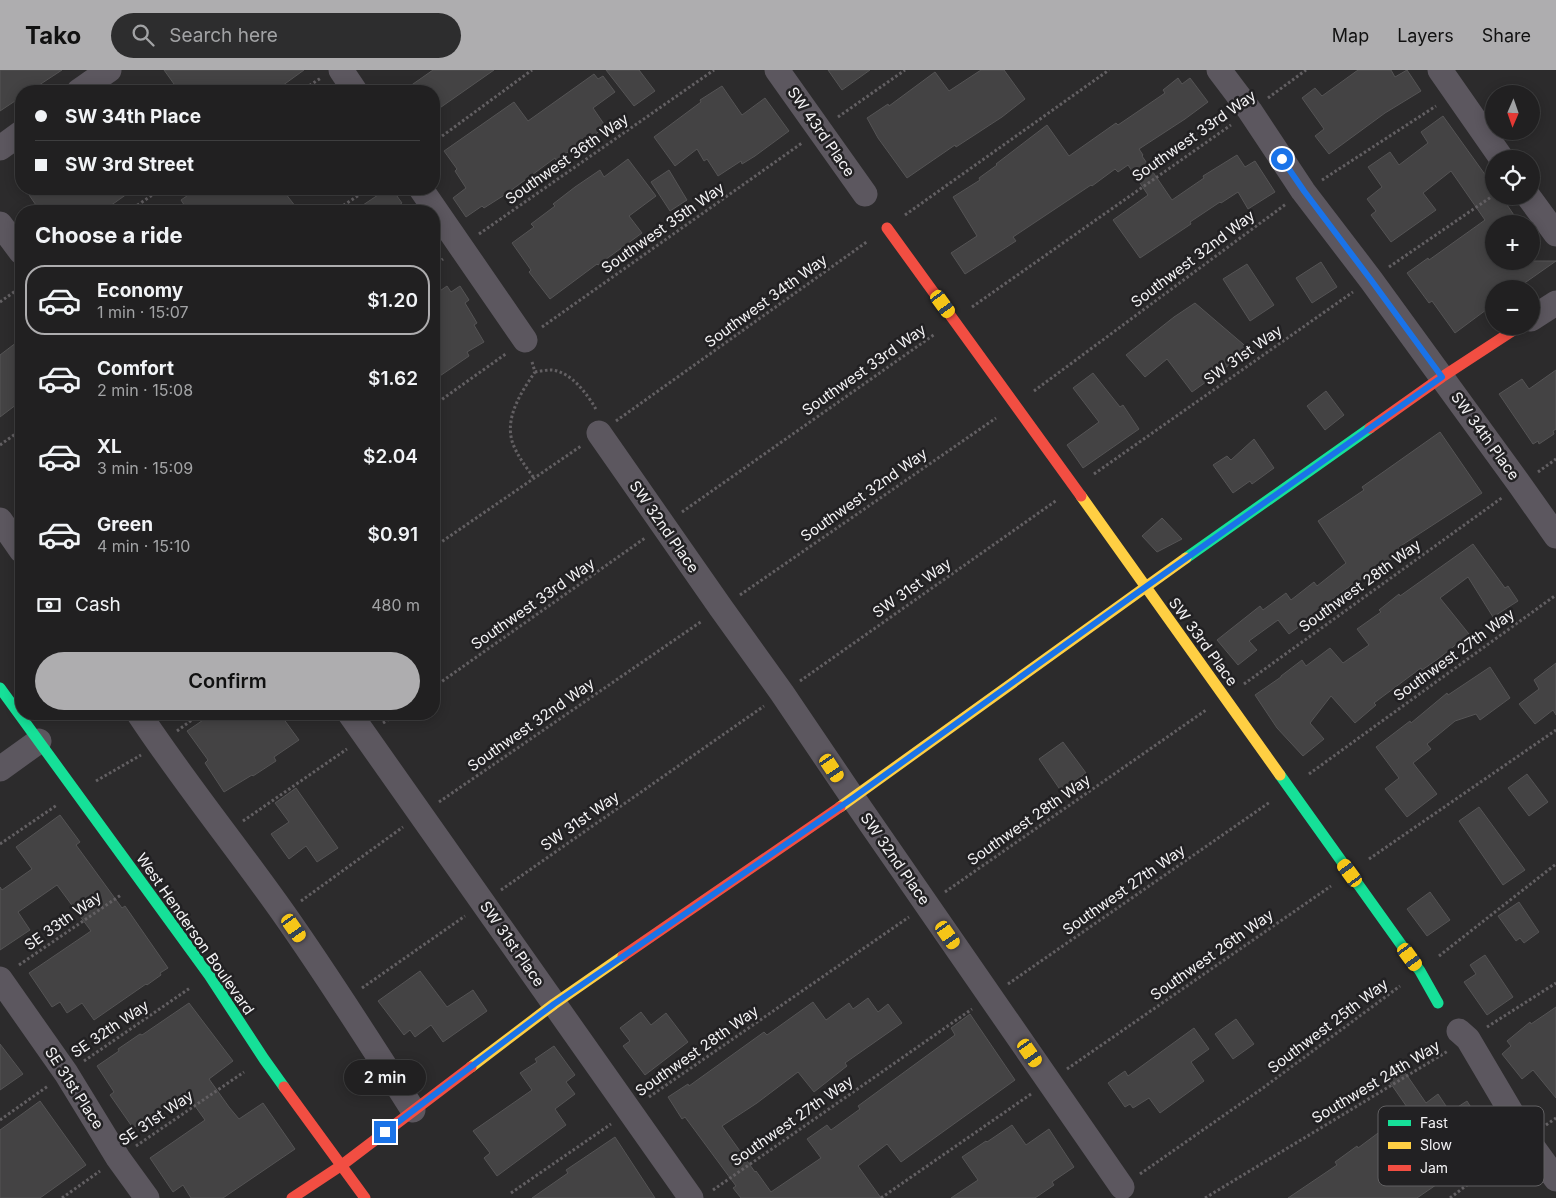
<!DOCTYPE html>
<meta charset="utf-8">
<style>
:root{--surface:#212021;--page:#2d2d2e;--text:#f1f3f6;--muted:#a2a3a5;--line:#3e3e3f;--accent:#aeadaf}
body{margin:0;font-family:Inter,sans-serif;background:var(--page);color:var(--text);height:100vh;display:flex;flex-direction:column;font-size:19px;white-space:nowrap}
*{box-sizing:border-box;margin:0}
p{font-size:16px;color:var(--muted)}
.icon{flex:none;width:28px;height:28px;fill:none;stroke:currentColor;stroke-width:2;stroke-linecap:round;stroke-linejoin:round}
.map{position:relative;flex:1;overflow:hidden}
.drawer{position:absolute;left:15px;top:135px;width:425px;height:515px;display:flex;flex-direction:column;background:var(--surface);border-radius:20px;box-shadow:0 2px 12px #0003,0 0 0 1px var(--line)}
.drawer>*{flex:none}
.top-card{position:absolute;left:15px;top:15px;width:425px;height:110px;border-radius:20px;box-shadow:0 2px 12px #0003,0 0 0 1px var(--line);display:grid;align-content:center;height:110px;padding:0 20px;background:var(--surface)}
.needle{width:32px;rotate:182deg}
.fabs{position:absolute;left:1485px;top:15px;display:grid;gap:10px}
.fabs a{display:grid;place-items:center;width:55px;height:55px;border-radius:50%;background:var(--surface);box-shadow:0 2px 12px #0003,0 0 0 1px var(--line);font-size:25px}
.end{position:absolute;width:22px;height:22px;margin:-11px;border:6px solid #1a73e8;background:#fff;box-shadow:0 0 0 2px #fff}
.from{border-radius:50%}
.bubble{position:absolute;height:35px;border-radius:18px;background:var(--surface);box-shadow:0 2px 12px #0003,0 0 0 1px var(--line);font-size:16px;font-weight:600;line-height:35px;text-align:center}
.car{position:absolute;width:15px;height:30px;margin:-15px -8px;border-radius:6px;box-shadow:0 0 4px 1px #0007;background:linear-gradient(#f5c518 24%,#345 0 40%,#f5c518 0 76%,#345 0 86%,#f5c518 0)}
.top-card b{display:flex;align-items:center;gap:18px;height:48px;font-size:19px}
.top-card b+b{border-top:1px solid var(--line)}
.top-card i{width:12px;height:12px;background:var(--text)}
ul{padding:0;list-style:none}
li{display:flex;align-items:center;gap:15px;height:70px;margin:0 10px 8px;padding:0 10px;border:2px solid transparent;border-radius:20px}
li div{flex:1}
li b{display:block;font-size:19px}
li em{font-style:normal;font-weight:600}
li.selected{border-color:var(--accent)}
li>.icon{width:45px;height:45px;stroke-width:1.5}
h2{padding:0 20px;font-size:22px;line-height:60px}
.pay{display:flex;align-items:center;gap:12px;height:55px;padding:0 20px;font-size:19px}
.pay p{margin-inline-start:auto}
.action{display:flex;gap:10px;margin-top:auto;padding:10px 20px}
.action a{flex:1;height:58px;border-radius:30px;background:var(--accent);color:#111;font-size:20px;font-weight:600;line-height:58px;text-align:center}
header{display:flex;align-items:center;gap:30px;box-sizing:border-box;height:70px;padding:0 25px;background:var(--accent);color:#111}
header strong{font-size:24px}
nav{display:flex;gap:28px;margin-inline-start:auto;font-size:18px}
.search{width:350px;height:45px;background:var(--page);display:flex;align-items:center;gap:12px;box-sizing:border-box;padding:0 18px;border-radius:28px;color:var(--muted);font-size:19px}
.map>svg:first-child{display:block}
</style>
<header>
<strong>Tako</strong>
<div class="search"><svg class="icon" aria-label="search" viewBox="0 0 24 24"><circle cx="10" cy="10" r="6"/><path d="M15 15l6 6"/></svg>Search here</div>
<nav><a>Map</a><a>Layers</a><a>Share</a></nav>
</header>
<div class="map">
<svg width="1556" height="1128" viewBox="0 0 1556 1128">
<rect width="100%" height="100%" fill="#2c2b2c"/>
<!-- building -->
<path fill="#444344" stroke="#555455" d="M0,0H62L30,21H21V27L0,41Z
M164,0H304L275,21H179Z
M433,0H494L434,42V21H403Z
M606,0H639L655,21L634,36Z
M828,0H870L842,20Z
M981,0H1004L1025,29L1002,47L956,77L955,75L907,108L878,68L867,48L888,34L889,36L935,2L949,21Z
M1358,0H1391L1395,7L1407,0L1421,21L1385,43L1329,84L1315,66L1324,59L1302,28L1315,18L1322,26Z
M594,4L598,9L603,6L615,22L593,38L606,57L556,90L555,88L506,124L484,138L482,136L466,147L453,128L466,118L455,101L457,99L444,81L514,32L528,51Z
M1178,8L1182,14L1190,8L1208,32L1185,49L1139,79L1143,85L1142,86L1172,130L1204,108L1203,106L1237,85L1245,97L1255,91L1275,122L1248,139L1238,122L1221,133L1220,132L1190,152L1191,154L1140,188L1113,150L1148,125L1128,95L1118,102L1115,99L1092,116L1091,115L1013,167L1016,171L965,204L951,183L977,166L953,127L980,110L979,108L997,95L996,94L1047,55L1069,86L1116,53L1118,55L1165,23L1163,20Z
M722,16L742,45L765,28L789,61L755,86L742,94L741,91L718,106L707,89L704,91L697,79L675,96L654,67L701,32L700,30Z
M1443,46L1494,117V126H1501L1520,154H1494V191H1556L1516,219H1494V234L1455,263L1432,231L1429,233L1407,203L1428,188L1429,190L1485,150L1451,101L1423,123L1436,140L1391,172L1371,145L1376,141L1367,129L1382,117L1368,97L1390,82L1399,95L1428,73L1421,62Z
M628,89L656,126L629,146L642,163L598,195L597,194L550,229L529,202L531,200L512,173L534,157L531,154L555,136L553,134L575,117L600,100L604,107Z
M669,100L687,130L670,141L651,112Z
M25,119H134L103,141H40Z
M197,119H282L299,141H188L181,130Z
M387,119H392L402,133L390,141H354Z
M1321,192L1337,217L1312,233L1296,208Z
M1247,194L1274,235L1250,251L1223,209Z
M447,216L451,222L460,216L469,230L465,233L477,253L474,255L484,272L467,282L469,286L434,310V225Z
M1195,233L1250,280L1192,322L1167,289L1145,307L1126,285L1174,247Z
M21,269V331L0,347V285Z
M1556,300V359L1553,361L1554,364L1539,374L1538,371L1533,374L1499,324L1522,309L1529,319Z
M1093,303L1120,337L1123,335L1139,359L1083,398L1067,375L1099,352L1073,318Z
M1326,321L1344,345L1325,360L1307,336Z
M1440,362L1482,423L1399,477L1402,482L1359,511L1358,510L1329,532L1331,534L1289,564L1278,550L1249,571L1257,580L1238,595L1217,570L1260,536L1263,540L1286,523L1291,530L1314,512L1317,516L1346,493L1318,451L1364,420L1362,417Z
M1254,369L1274,398L1252,414L1250,411L1233,423L1213,395L1227,386L1231,390Z
M1162,448L1182,469L1157,482L1142,466Z
M1473,474L1505,518L1508,516L1518,531L1493,547L1468,507L1440,528L1469,564L1438,589L1422,600L1421,598L1374,633L1376,635L1355,653L1331,626L1310,653L1324,669L1303,686L1277,658L1255,625L1281,607V606L1302,590L1306,596L1330,578L1343,593L1369,575L1357,559L1381,542L1379,540L1399,524L1400,526Z
M1556,593V645L1553,640L1535,654L1519,634L1539,619L1534,610Z
M1490,597L1510,628L1480,650L1476,644L1455,651L1427,674L1431,679L1413,693L1437,724L1407,747L1385,719L1399,708L1376,677L1410,651L1411,653L1447,623L1448,625Z
M212,644H280L299,670L274,687L276,691L253,706L252,705L224,722L205,693L208,690L187,661Z
M1063,672L1086,703L1061,721L1039,689Z
M1527,704L1548,732L1529,746L1508,718Z
M296,718L338,778L317,792L306,776L289,789L271,764L289,752L275,733Z
M1479,737L1525,800L1503,815L1459,751Z
M60,745L80,772L76,775L122,838L125,836L168,898L160,903L161,905L147,915L146,914L94,950L82,933L67,943L60,932L52,937L29,903L91,861L57,815L18,842L30,860L0,880V817L2,820L32,799L16,777Z
M1430,822L1450,850L1427,866L1407,839Z
M1519,832L1539,862L1524,873L1520,868L1516,871L1498,846Z
M1485,885L1513,927L1487,945L1464,912L1476,904L1470,895Z
M420,901L447,937L473,920L487,941L443,972L431,955L415,967L410,960L404,965L378,931Z
M868,928L878,942L888,934L902,953L845,993L847,996L814,1022L798,1002L757,1033L722,1056L755,1102L756,1101L771,1122L821,1088L807,1069L827,1055L831,1060L860,1039L858,1036L955,965L951,958L970,944L1015,1010L901,1092L887,1074L858,1096L881,1128H741L733,1118L736,1116L685,1047L682,1049L668,1027L688,1014L689,1016L764,962L767,965L813,932L826,950L849,933L853,939Z
M189,933L233,991L209,1009L229,1037L239,1049L263,1033L295,1079L223,1128H191L183,1115L173,1122L150,1088L205,1050L185,1022L133,1058L110,1025L114,1022L97,996L119,981L118,979L140,964L142,965Z
M1556,937V1028L1533,1000L1522,1009L1502,984L1511,976L1507,971L1530,952L1531,954Z
M641,942L651,955L666,943L688,972L645,1005L623,976L630,971L620,958Z
M1236,949L1254,974L1233,989L1215,964Z
M1194,958L1209,979L1191,992L1204,1011L1160,1043L1149,1028L1133,1038L1130,1034L1125,1037L1108,1013L1125,1001L1128,1006Z
M0,974L23,1004L0,1020Z
M554,976L575,1005L566,1012L575,1024L555,1039L566,1055L497,1106L484,1088L490,1083L473,1061L532,1020L520,1003L537,992L535,989Z
M1404,1001L1426,1033L1438,1024L1450,1042L1467,1031L1482,1055L1464,1067L1478,1086L1417,1128H1288L1337,1095L1335,1092L1357,1076L1358,1078L1409,1040L1389,1011Z
M40,1031L86,1095L40,1128H0V1060Z
M1012,1055L1026,1075L1049,1059L1074,1097L1052,1112L1054,1115L1035,1128H951L978,1110L962,1087L986,1071L987,1072Z
M615,1067L655,1128H532L568,1103L566,1100Z"/>
<g fill="none" stroke-linecap="round" stroke-linejoin="round">
<!-- path -->
<path stroke="#636063" stroke-width="3" stroke-dasharray="2.5 2.5" stroke-linecap="butt" d="M301,21L321,8
M1268,28L1306,0
M838,47L905,0
M434,72L532,0
M1322,110L1436,36
M129,141L161,119
M335,141L368,119
M905,145L1109,0
M479,164L714,0
M434,196L443,189
M1389,197L1494,125
M0,232L21,217
M972,237L1231,55
M542,257L802,73
M532,292L535,302C522,321 505,346 512,371C516,384 526,397 534,408
M535,302C540,301 546,300 551,300C571,301 588,325 597,341
M1034,321L1286,134
M434,335L507,283
M616,351L868,171
M0,375L21,360
M1538,402L1556,389
M1094,404L1353,222
M682,442L935,264
M434,477L581,376
M740,525L996,348
M800,611L1057,430
M1244,614L1503,427
M434,617L645,468
M383,653L397,644
M177,661L200,644
M1309,704L1556,525
M96,711L141,685
M439,732L702,551
M243,751L347,679
M0,774L57,735
M1369,789L1556,660
M501,820L764,636
M945,822L1206,640
M301,831L403,757
M1439,886L1556,794
M19,895L121,825
M1008,914L1270,732
M362,918L465,846
M1487,957L1556,913
M84,991L190,918
M1067,999L1331,816
M649,1027L909,847
M0,1050L48,1016
M1546,1055L1556,1048
M136,1076L244,1002
M1140,1104L1263,1018L1400,916
M713,1120L972,939
M511,1123L611,1054
M62,1128L100,1101
M881,1128L1031,1024
M1205,1128L1448,981
M1450,1128L1509,1083"/>
<!-- street -->
<path stroke="#5c575f" stroke-width="25" d="M341,0L355,21
M777,0L865,124
M1219,0L1250,41L1303,121L1371,210L1520,415L1556,466
M1440,0L1502,89
M79,21L109,0
M0,78L21,63
M421,119L525,270
M1528,126L1556,164
M0,154L21,182
M1531,249L1556,233
M599,363L721,538L782,623L853,728L1122,1117
M0,450L21,480
M139,644C184,712 236,776 284,844C329,908 371,974 413,1040
M350,644L691,1128
M0,699L39,671
M0,909L66,1003L118,1088L147,1128
M1459,961L1468,969L1527,1069L1556,1109"/>
<!-- fast -->
<path stroke="#16e098" stroke-width="11" d="M1186,488L1370,358
M0,618L209,905L264,989L284,1017
M1280,705L1420,901L1438,933"/>
<!-- slow -->
<path stroke="#ffcf43" stroke-width="11" d="M1081,426L1280,705
M840,737L1186,488
M471,997L554,934L623,886"/>
<!-- jam -->
<path stroke="#f24e42" stroke-width="11" d="M887,158L1081,426
M1370,358L1442,307L1520,256
M623,886L840,737
M284,1017L365,1128
M292,1128L342,1095L471,997"/>
</g>
<g fill="none" stroke-linecap="round" stroke-linejoin="round">
<!-- route -->
<path stroke="#1a73e8" stroke-width="6" d="M385,1062L554,934L853,728L1130,528L1442,307L1371,210L1304,121L1282,89"/>
</g>
<g text-anchor="middle" stroke-width="5" stroke-linejoin="round" paint-order="stroke">
<!-- street labels -->
<g font-size="15" fill="#f4f3f5" stroke="#222123">
<text transform="translate(821 62) rotate(55)" y="5">SW 43rd Place</text>
<text transform="translate(1194 66) rotate(-35)" y="5">Southwest 33rd Way</text>
<text transform="translate(567 89) rotate(-35)" y="5">Southwest 36th Way</text>
<text transform="translate(663 158) rotate(-35)" y="5">Southwest 35th Way</text>
<text transform="translate(1193 189) rotate(-37)" y="5">Southwest 32nd Way</text>
<text transform="translate(766 231) rotate(-36)" y="5">Southwest 34th Way</text>
<text transform="translate(1243 285) rotate(-35)" y="5">SW 31st Way</text>
<text transform="translate(864 300) rotate(-35)" y="5">Southwest 33rd Way</text>
<text transform="translate(1485 366) rotate(54)" y="5">SW 34th Place</text>
<text transform="translate(864 425) rotate(-35)" y="5">Southwest 32nd Way</text>
<text transform="translate(664 457) rotate(55)" y="5">SW 32nd Place</text>
<text transform="translate(1360 516) rotate(-36)" y="5">Southwest 28th Way</text>
<text transform="translate(912 518) rotate(-35)" y="5">SW 31st Way</text>
<text transform="translate(533 534) rotate(-35)" y="5">Southwest 33rd Way</text>
<text transform="translate(1203 572) rotate(54)" y="5">SW 33rd Place</text>
<text transform="translate(1454 585) rotate(-36)" y="5">Southwest 27th Way</text>
<text transform="translate(531 655) rotate(-35)" y="5">Southwest 32nd Way</text>
<text transform="translate(1029 750) rotate(-35)" y="5">Southwest 28th Way</text>
<text transform="translate(580 751) rotate(-35)" y="5">SW 31st Way</text>
<text transform="translate(895 789) rotate(55)" y="5">SW 32nd Place</text>
<text transform="translate(1124 820) rotate(-35)" y="5">Southwest 27th Way</text>
<text transform="translate(63 851) rotate(-35)" y="5">SE 33th Way</text>
<text transform="translate(195 864) rotate(55)" y="5">West Henderson Boulevard</text>
<text transform="translate(512 874) rotate(55)" y="5">SW 31st Place</text>
<text transform="translate(1212 885) rotate(-35)" y="5">Southwest 26th Way</text>
<text transform="translate(1328 956) rotate(-37)" y="5">Southwest 25th Way</text>
<text transform="translate(110 959) rotate(-34)" y="5">SE 32th Way</text>
<text transform="translate(697 981) rotate(-35)" y="5">Southwest 28th Way</text>
<text transform="translate(1376 1012) rotate(-31)" y="5">Southwest 24th Way</text>
<text transform="translate(74 1018) rotate(57)" y="5">SE 31st Place</text>
<text transform="translate(156 1048) rotate(-34)" y="5">SE 31st Way</text>
<text transform="translate(792 1051) rotate(-35)" y="5">Southwest 27th Way</text>
</g>
</g>
<!-- legend -->
<rect x="1378" y="1036" width="166" height="80" rx="8" fill="#222123" stroke="#616062" stroke-width="1"/>
<rect x="1388" y="1050" width="23" height="6" fill="#16e098"/>
<rect x="1388" y="1072" width="23" height="7" fill="#ffcf43"/>
<rect x="1388" y="1095" width="23" height="6" fill="#f24e42"/>
<g font-size="14" fill="#f4f3f5">
<text x="1420" y="1058">Fast</text>
<text x="1420" y="1080">Slow</text>
<text x="1420" y="1103">Jam</text>
</g>
</svg>
<div class="fabs">
<a><svg class="needle" viewBox="-14 -14 28 28"><path d="M0-13l5 13h-10z" fill="#e53935"/><path d="M0 13l5-13h-10z" fill="#a2a3a5"/></svg></a>
<a><svg class="icon" aria-label="locate" viewBox="0 0 24 24"><circle cx="12" cy="12" r="6"/><path d="M12 2v4M12 18v4M2 12h4M18 12h4"/></svg></a>
<a>+</a>
<a>−</a>
</div>
<i class="end from" style="left:1282px;top:89px"></i>
<i class="end" style="left:385px;top:1062px"></i>
<div class="bubble" style="left:344px;top:990px;width:82px">2 min</div>
<i class="car" style="left:943px;top:234px;rotate:144deg"></i>
<i class="car" style="left:832px;top:698px;rotate:146deg"></i>
<i class="car" style="left:1350px;top:803px;rotate:324deg"></i>
<i class="car" style="left:294px;top:858px;rotate:145deg"></i>
<i class="car" style="left:948px;top:865px;rotate:145deg"></i>
<i class="car" style="left:1410px;top:887px;rotate:144deg"></i>
<i class="car" style="left:1030px;top:983px;rotate:145deg"></i>
<div class="top-card">
<b><i class="from"></i>SW 34th Place</b>
<b><i></i>SW 3rd Street</b>
</div>
<section class="drawer">
<h2>Choose a ride</h2>
<ul>
<li class="selected"><svg class="icon" aria-label="car" viewBox="0 0 24 24"><path d="M5 17H2v-5l4-1 3-4h7l3 4 3 1v5h-3M9 17h6M6 11h13"/><circle cx="7" cy="17" r="2"/><circle cx="17" cy="17" r="2"/></svg><div><b>Economy</b><p>1 min · 15:07</p></div><em>$1.20</em></li>
<li><svg class="icon" aria-label="car" viewBox="0 0 24 24"><path d="M5 17H2v-5l4-1 3-4h7l3 4 3 1v5h-3M9 17h6M6 11h13"/><circle cx="7" cy="17" r="2"/><circle cx="17" cy="17" r="2"/></svg><div><b>Comfort</b><p>2 min · 15:08</p></div><em>$1.62</em></li>
<li><svg class="icon" aria-label="car" viewBox="0 0 24 24"><path d="M5 17H2v-5l4-1 3-4h7l3 4 3 1v5h-3M9 17h6M6 11h13"/><circle cx="7" cy="17" r="2"/><circle cx="17" cy="17" r="2"/></svg><div><b>XL</b><p>3 min · 15:09</p></div><em>$2.04</em></li>
<li><svg class="icon" aria-label="car" viewBox="0 0 24 24"><path d="M5 17H2v-5l4-1 3-4h7l3 4 3 1v5h-3M9 17h6M6 11h13"/><circle cx="7" cy="17" r="2"/><circle cx="17" cy="17" r="2"/></svg><div><b>Green</b><p>4 min · 15:10</p></div><em>$0.91</em></li>
</ul>
<div class="pay"><svg class="icon" aria-label="cash" viewBox="0 0 24 24"><path d="M3 7h18v10H3z"/><circle cx="12" cy="12" r="2"/></svg>Cash<p>480 m</p></div>
<div class="action"><a>Confirm</a></div>
</section>
</div>
